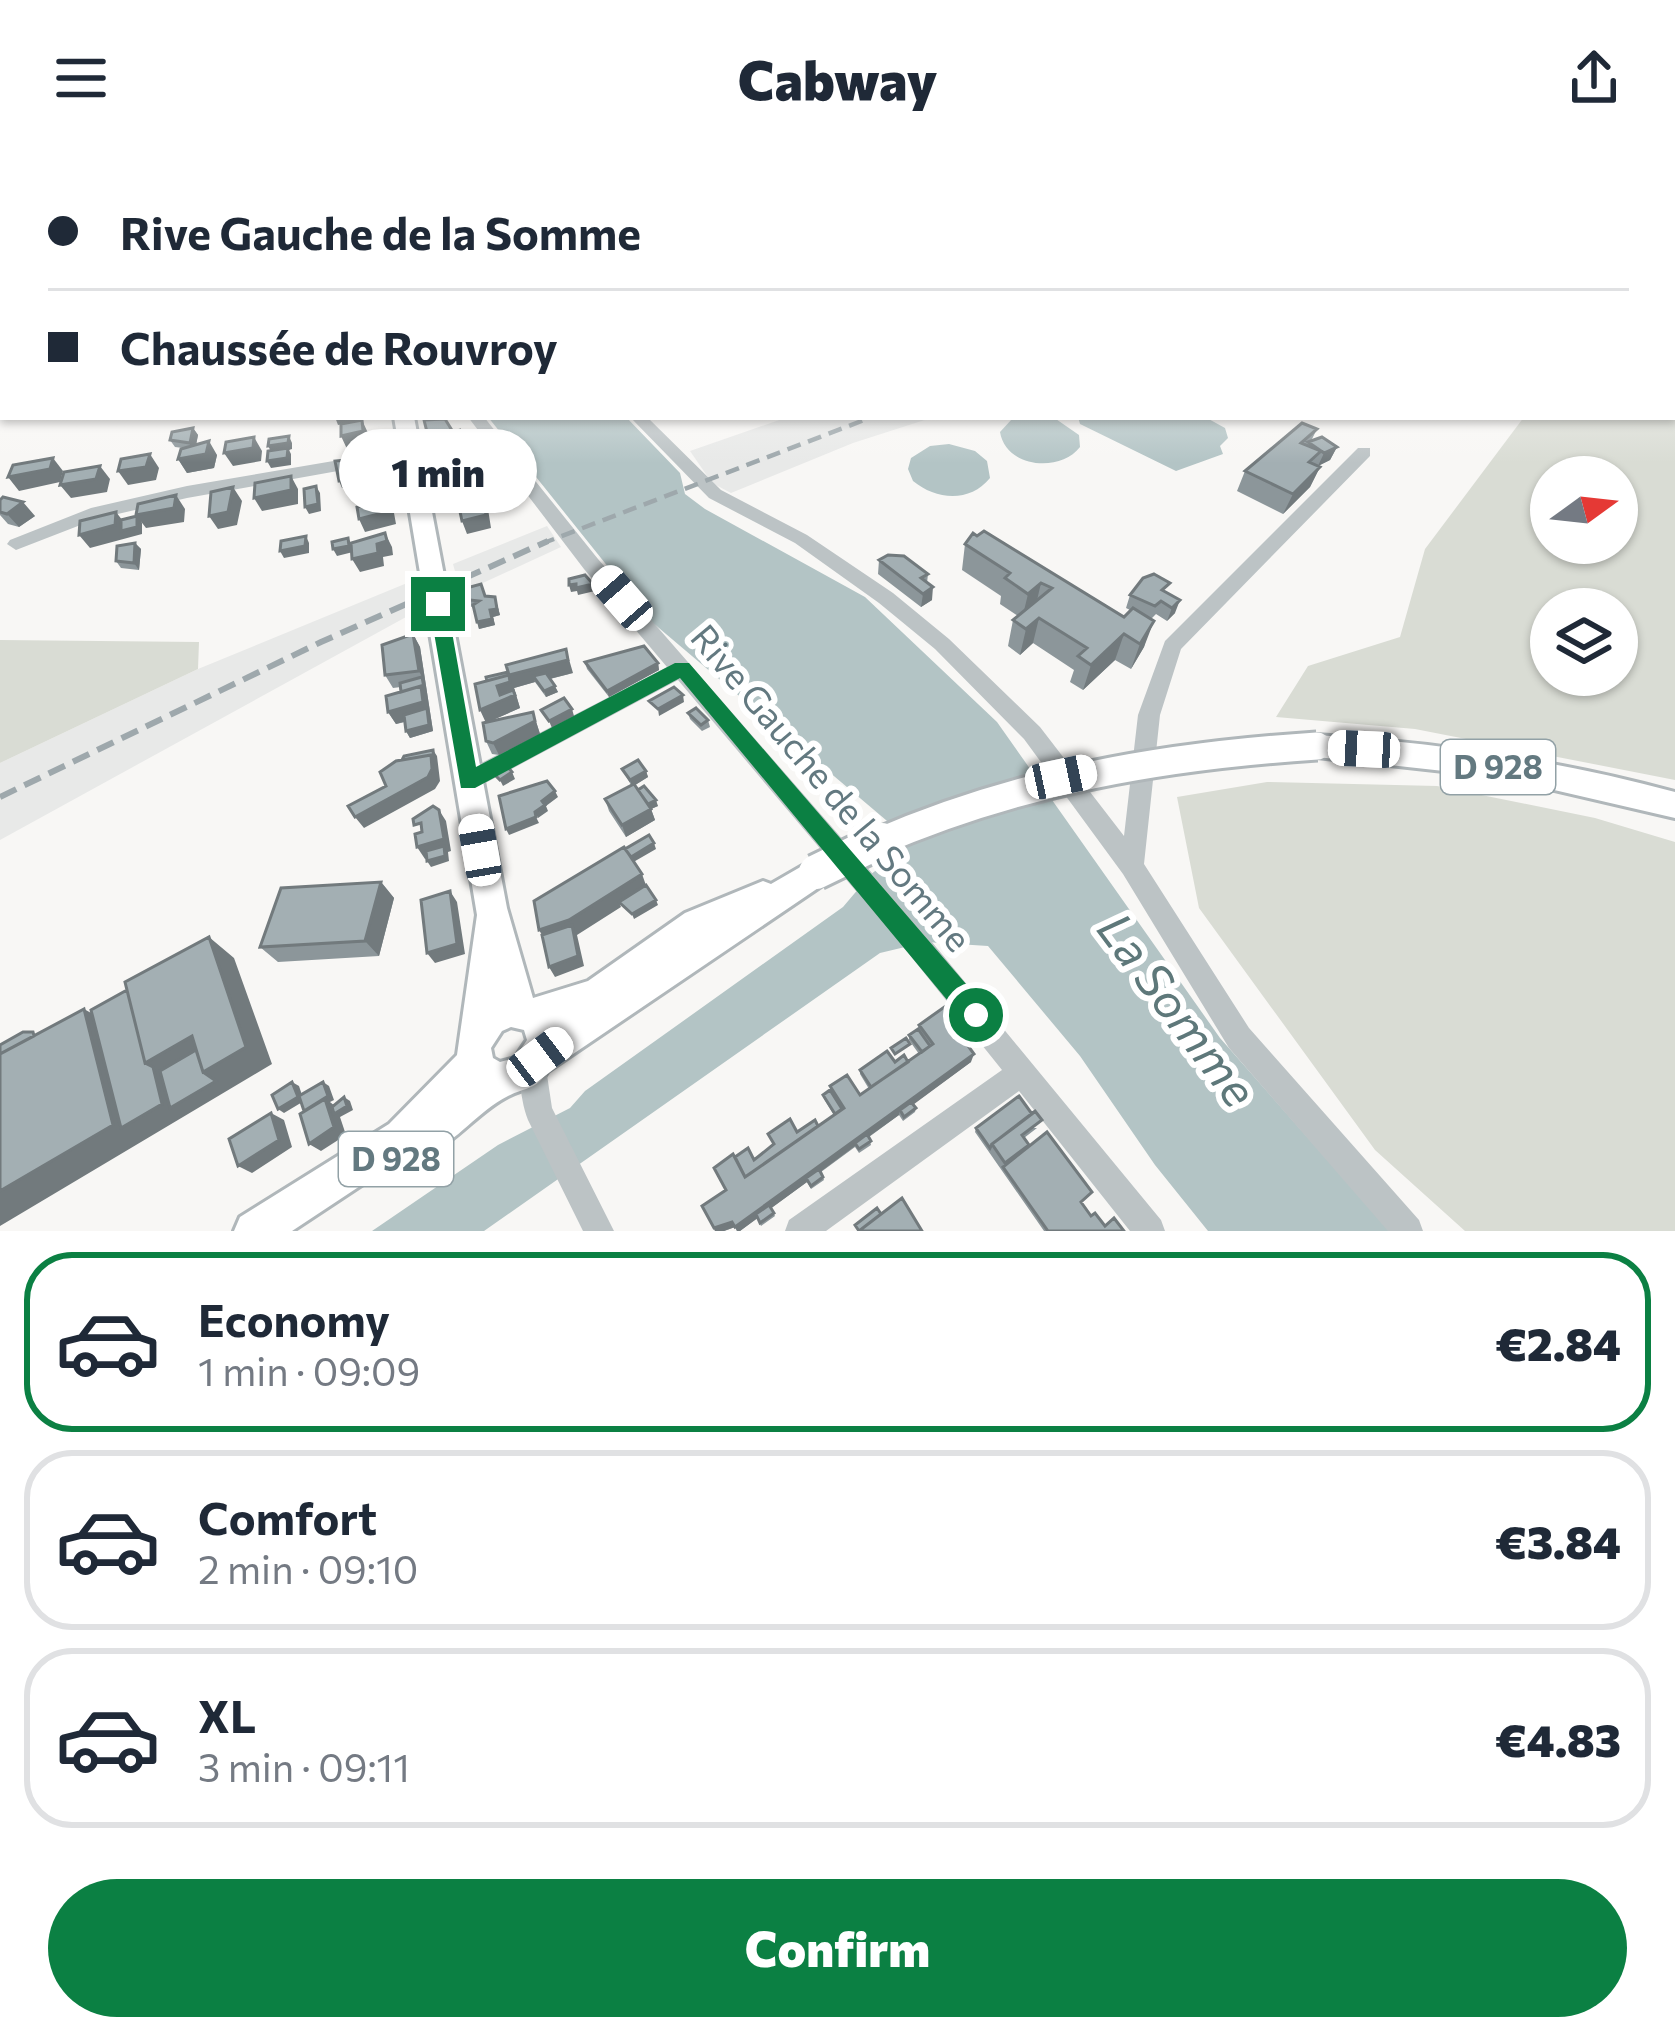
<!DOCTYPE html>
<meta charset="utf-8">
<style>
:root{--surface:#fff;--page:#f6f6f7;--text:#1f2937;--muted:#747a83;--line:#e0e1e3;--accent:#0b8043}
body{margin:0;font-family:Commissioner,sans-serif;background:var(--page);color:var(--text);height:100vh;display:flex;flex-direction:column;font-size:45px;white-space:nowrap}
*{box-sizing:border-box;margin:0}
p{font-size:39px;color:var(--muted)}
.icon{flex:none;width:66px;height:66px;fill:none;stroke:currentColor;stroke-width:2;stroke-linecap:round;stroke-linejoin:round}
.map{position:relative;height:1075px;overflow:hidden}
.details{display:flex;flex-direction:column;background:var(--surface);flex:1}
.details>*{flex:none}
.guide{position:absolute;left:0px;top:0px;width:1677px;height:264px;box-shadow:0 3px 9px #0004;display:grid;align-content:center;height:264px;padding:0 48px;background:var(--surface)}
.needle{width:78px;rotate:75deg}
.fabs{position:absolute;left:1530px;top:300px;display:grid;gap:24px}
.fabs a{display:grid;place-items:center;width:108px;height:108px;border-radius:50%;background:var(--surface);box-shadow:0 3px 9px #0004;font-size:60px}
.end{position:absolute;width:54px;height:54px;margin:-27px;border:15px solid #0b8043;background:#fff;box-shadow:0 0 0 6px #fff}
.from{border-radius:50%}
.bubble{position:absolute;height:84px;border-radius:42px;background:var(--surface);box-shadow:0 3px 9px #0004;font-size:39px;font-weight:800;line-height:84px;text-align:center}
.car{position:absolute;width:36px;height:72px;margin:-36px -18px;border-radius:15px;box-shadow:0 0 9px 3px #0007;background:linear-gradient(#fff 24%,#345 0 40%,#fff 0 76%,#345 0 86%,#fff 0)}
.guide b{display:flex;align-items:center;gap:42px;height:114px;font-size:45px}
.guide b+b{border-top:3px solid var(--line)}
.guide i{width:30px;height:30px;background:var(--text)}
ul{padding:21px 0 0;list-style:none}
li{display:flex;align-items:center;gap:36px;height:180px;margin:0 24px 18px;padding:0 24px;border:6px solid var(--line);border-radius:48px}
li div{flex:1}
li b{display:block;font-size:45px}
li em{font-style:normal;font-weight:800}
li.selected{border-color:var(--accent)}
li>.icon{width:108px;height:108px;stroke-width:1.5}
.button{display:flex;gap:24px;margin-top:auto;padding:24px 48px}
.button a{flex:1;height:138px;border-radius:72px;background:var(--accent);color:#fff;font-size:48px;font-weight:800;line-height:138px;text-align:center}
header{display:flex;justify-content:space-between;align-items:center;height:156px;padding:0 48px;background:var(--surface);font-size:54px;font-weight:800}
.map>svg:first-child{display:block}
</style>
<header><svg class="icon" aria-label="menu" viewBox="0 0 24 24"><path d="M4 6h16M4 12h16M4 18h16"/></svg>Cabway<svg class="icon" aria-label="share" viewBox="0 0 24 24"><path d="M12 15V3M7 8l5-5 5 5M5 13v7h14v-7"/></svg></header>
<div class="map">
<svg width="1675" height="1075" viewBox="0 0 1675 1075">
<rect width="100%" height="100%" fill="#f8f7f5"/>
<!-- built -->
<path fill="#e8e9e8" d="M788,261H934L853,287L731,337L712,327L690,295Z
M547,370L561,391L461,437L453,408Z
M412,425L417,455L0,684V607L198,513Z"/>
<!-- green -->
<path fill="#d9dcd4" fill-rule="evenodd" d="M1675,230V624L1415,573L1276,561L1308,510L1400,481L1425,393L1524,261H1674ZM1551,321H1617V387H1551ZM1551,453H1617V519H1551Z
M0,484L199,486L198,513L0,607Z
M1267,626L1437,630L1595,662L1675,686V1075H1465L1375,994L1199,752L1177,641Z"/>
<!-- water -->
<path fill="#b3c4c5" d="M488,261H626L680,317L685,338L705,353L865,441L997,566L1220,882L1390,1075H1208L1155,1009L1080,900L988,790L926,786L880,797L484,1075H372L498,989L570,952L585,935L843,751L871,718L889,705L893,670L653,467Z
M1053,261L1079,279L1080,291C1060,317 1006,312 1000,276L1012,263Z
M1078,261H1205L1225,272L1228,282L1220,290L1223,298L1176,315L1080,268Z
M949,288L975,295L987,305L990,322C970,347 936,344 913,325L908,313L911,302L930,290Z"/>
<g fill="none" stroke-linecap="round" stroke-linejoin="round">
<!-- major casing -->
<g stroke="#b0b7ba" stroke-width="6">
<path id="major" d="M394,261H414L507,752L533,842L588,825L685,757L763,725L771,728L816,702L827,706L832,716L827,726L548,915C536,934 526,931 508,940C478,955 458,985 427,998L416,993L292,1075H234L240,1061L389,968L457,899L477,759ZM511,871L524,874L527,884L515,902L500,906L493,902L491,892L502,875Z
M1317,579C1439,587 1557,604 1675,636V662L1498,621L1317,601L1307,598L1303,590L1307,582Z"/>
</g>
<!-- minor -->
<path fill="#bcc3c5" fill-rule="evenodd" d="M3,158V167L0,168V159Z
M468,261H484L598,403L927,780L1161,1064L1165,1075H1130L1019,935L826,1075H785L789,1064L1002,914L909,798L678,524L476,632L468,634L460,632L457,625L460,618L667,511L584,413Z
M630,261H647L721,334L807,379L893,437L949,483L1040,571L1124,680L1138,559L1165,485L1358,292H1370V300L1181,493L1160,559L1144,708L1249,872L1419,1064L1423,1075H1388L1229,892L1123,718L1024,583L935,493L879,447L795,387L709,342Z
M410,292L416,293V301L187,342L96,363L16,394L7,388L10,384L91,352L187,330Z
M534,895L544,899L552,952L614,1075H583L528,964C521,946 517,917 524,899Z"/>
<!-- major -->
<use href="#major" fill="#fff" fill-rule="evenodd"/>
<!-- rail-far1 -->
<path stroke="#9ea8ac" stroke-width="4.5" stroke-dasharray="14 8" stroke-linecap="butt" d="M541,388L872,261"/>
<!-- rail -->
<path stroke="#9ea8ac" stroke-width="6" stroke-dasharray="18 9" stroke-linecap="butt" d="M0,641L321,486L548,385"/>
<!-- major-bridge-far1 casing -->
<g stroke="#b0b7ba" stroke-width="33" stroke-linecap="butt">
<path id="major-bridge-far1" d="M876,687C1018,625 1163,600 1317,590"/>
</g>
<!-- major-bridge casing -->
<g stroke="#b0b7ba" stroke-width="40" stroke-linecap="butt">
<path id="major-bridge" d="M816,716L882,684"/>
</g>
<!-- major-bridge-far1 -->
<use href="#major-bridge-far1" stroke="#fff" stroke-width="27"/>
<!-- major-bridge -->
<use href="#major-bridge" stroke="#fff" stroke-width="34"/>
</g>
<!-- wall -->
<path fill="#8c969a" d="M193,272L198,279L196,289L217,299L214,312L187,317L178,303L183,292L175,291L170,284Z
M1317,273L1311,285L1337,291L1330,304L1318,310L1320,311L1310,331L1283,358L1237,335L1245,315Z
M0,344L35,360L19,371L8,368L0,359Z
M135,387L141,393L139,414L121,412L116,405Z
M965,388L1124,461L1130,454L1126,452L1130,439L1166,436L1175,457L1167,465L1156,458L1151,463L1144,491L1131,513L1115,504L1083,534L1070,526L1074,514L1033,487L1020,499L1008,490L1013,464L1018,460L1000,448L1001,440L962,414Z
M879,404L928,418L927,427L932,444L921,451L878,418Z
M486,440L495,441L500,459L493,461L495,469L479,473L474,451L464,450L461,443Z
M413,478L420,491L433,575L410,582L406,575L405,566L396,568L388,556L401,536V531L393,532L385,519Z
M585,506L658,507L659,514L609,541L587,513Z
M573,517L550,523L558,536L546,541L535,526L514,532L520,552L488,566L533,556L540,578L499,599L492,598L486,585L487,525Z
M688,557L708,564L710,571L702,575L690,563Z
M622,613L646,615L648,621L635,629L658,650L651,653L655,664L626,681L609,655L605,643L631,629Z
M381,726L394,742L379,800L278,806L260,791Z
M964,866L962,875L959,877L971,906L913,948L916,952L915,956L903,965L899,959L869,981L871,989L859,997L855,991L821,1016L824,1024L811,1033L807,1026L771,1052L775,1060L761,1070L757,1062L740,1075H737L735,1071L724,1075H715L702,1050L725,1034L735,1001L754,1004L774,989L768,978L797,976L818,970L834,959L824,943L823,939L830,934V930L860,939L869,933L860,918V914L895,906H908L919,898L909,884V879L918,873L919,869Z
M976,972H1037L1024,982L1029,989L1081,1046L1091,1060L1105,1070L1124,1075H1044L975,976Z"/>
<!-- shaded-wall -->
<path fill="#727a7d" d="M335,261H357V265L338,269Z
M362,264L368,277L369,288L347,293L341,280Z
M193,272L198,279L195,294L190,287Z
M462,279L467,293L443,300L436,309L430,296L437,287Z
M289,280L292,287V293L289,294L291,298V309L271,312L267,305L272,297L268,290Z
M254,281L262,295L261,305L233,310L224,297Z
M209,285L217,299L214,312L187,317L178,303Z
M1337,291L1330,304L1318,310L1324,297Z
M387,293L394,307L396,319L373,325L366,311Z
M150,298L159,312L156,324L128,329L118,315Z
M53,302L63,315L60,326L19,335L8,321Z
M356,303L360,309L352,318L353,329L342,332L339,325Z
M469,306L474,319L476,333L456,339L451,325Z
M100,310L110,323L107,336L71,342L60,329Z
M1320,311L1310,331L1283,358L1293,338Z
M453,312L455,319L439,323L437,316Z
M291,320L298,333V348L262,355L254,342Z
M515,329L517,336L492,345L490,339Z
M316,330L320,337L321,355L309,358L305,351Z
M233,331L242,345L237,369L218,373L209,360Z
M176,339L185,353L184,366L146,372L136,359Z
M483,340L488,353L491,372L467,378L462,365Z
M388,343L394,357L396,368L365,376L359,363Z
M23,346L35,360L19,371L7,358Z
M116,356L126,369L137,360L142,367V378L90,392L79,379Z
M385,377L392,391L393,399L383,401L384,410L360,416L352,403L377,388Z
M306,380L309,387V397L284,402L280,395Z
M348,382L352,389L353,396L337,400L333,393Z
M135,387L141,393L139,414L134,407Z
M1041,427L1035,453L1022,463L1028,438Z
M576,428H593L595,435L578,439L577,435L571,436L569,429Z
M933,431L932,444L921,451L923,438Z
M495,441L500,459L493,461L495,469L479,473L477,466L490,454Z
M1180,444L1175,457L1167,465L1172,452Z
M1039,462L1033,487L1020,499L1026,473Z
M1154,465L1144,491L1131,513L1140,488Z
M413,478L420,491L433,575L410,582L406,575L428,559L396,568L388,556L406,549L422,521L419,515Z
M1124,478L1115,504L1083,534L1091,509Z
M566,493L573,517L537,526L533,520L535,526L514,532L520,552L486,567L480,554L491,538L509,519Z
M658,507L659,514L609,541L607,535Z
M555,530L558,536L546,541L544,535Z
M683,539L684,546L659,560L658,553Z
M572,553L574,560L552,572L549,565Z
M533,556L540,578L499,599L493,587Z
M433,594L437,600L440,625L435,633L364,672L355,661Z
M646,615L648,621L632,631L630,624Z
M512,616L515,623L503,630L500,624Z
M555,635L558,641L546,650L548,655L538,662L535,656L542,645Z
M656,644L658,650L651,653L655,664L626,681L622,669L646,648Z
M439,654L446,665L451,695L448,696L449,705L431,711L427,705L445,697L425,703L417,691Z
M536,661L539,667L509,679L506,673Z
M654,687L656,693L630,708L628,702Z
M642,718L648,735L619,746L621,751L577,779L584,810L555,821L549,811L548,789L539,774Z
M381,726L394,742L379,800L365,785Z
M450,735L457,746L465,798L435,807L427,797Z
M656,744L658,749L634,763L632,758Z
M209,781L234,802L272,908L0,1070V1035L84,853L116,871L145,907L192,880Z
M974,898L971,906L902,957L900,954L899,959L857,989L855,987V990L808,1025L806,1022L807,1026L740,1075H737L735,1071Z
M292,926L299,930L304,945L284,957L278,953Z
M323,926L329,930L334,944L330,946L336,951L344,941L350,945L353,954L340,961L346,979L321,995L309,988L320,952Z
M271,957L284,964L292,991L252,1017L238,1010Z
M732,1066L735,1071L724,1075H715L714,1072Z"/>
<!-- building -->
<path fill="#a3afb3" stroke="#727a7d" stroke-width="3" d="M445,263L453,276L429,284L424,264Z
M362,264L363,275L341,280V268Z
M1302,267L1317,273L1301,287L1321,295L1309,306L1320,311L1293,338L1245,315Z
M193,272L190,287L170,284L172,276Z
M460,274L462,279L437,287L441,293L430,296L428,284Z
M289,280L288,287L268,290L269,283Z
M254,281L253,292L224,297L226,286Z
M1322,281L1337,291L1324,297L1308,286Z
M209,285L206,298L178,303L181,293Z
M288,292L287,302L267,305L268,295Z
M387,293L390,306L366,311L364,295Z
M150,298L146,311L118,315L121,303Z
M449,299L452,311L437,316L433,302Z
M53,302L50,313L8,321L13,309Z
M356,303L348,311L350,322L339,325L335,305Z
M469,306L471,319L451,325L445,313Z
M100,310L96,323L60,329L64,316Z
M291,320V334L254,342L255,327Z
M510,323L515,329L490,339L485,331Z
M316,330L318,348L305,351L304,333Z
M233,331L228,356L209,360L211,336Z
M176,339L174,352L136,359L138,348Z
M483,340L486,359L462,365L459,351Z
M3,341L23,346L7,358L0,356V344Z
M388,343L390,355L359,363L357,351Z
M116,356L115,369L79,379L80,365Z
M137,360V371L121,375V364Z
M984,375L1124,461L1133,452L1154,465L1140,488L1124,478L1091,509L1078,500L1087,492L1039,462L1026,473L1013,464L1052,432L1041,427L1028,438L1005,422L1010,417L965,388L973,377L977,380Z
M385,377L387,385L377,388L378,397L352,403L351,387Z
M306,380L305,390L280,395L281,385Z
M348,382L349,390L333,393L332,386Z
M135,387L134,407L116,405L117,390Z
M888,399L904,400L928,418L921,422L933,431L923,438L879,404Z
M1154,418L1170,427L1162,434L1180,444L1172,452L1161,445L1155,450L1130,439L1143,422Z
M585,419L593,428L576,432V428L569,429V423Z
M481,428L485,440L495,441L497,453L490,454L492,463L477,466L473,449L479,445L461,443L459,434Z
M413,478L419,515L385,519L382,489Z
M644,490L658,507L607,535L585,506Z
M566,493L568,504L509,519L510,526L497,530L500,539L513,534L515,539L480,554L475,528L509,519L506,509Z
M508,516L509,519L487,525L486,521Z
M546,517L555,530L544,535L533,520Z
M422,521L425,537L421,530L401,536L400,527Z
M421,530L423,546L388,556L386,540Z
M674,531L683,539L658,553L649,545Z
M564,542L572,553L549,565L541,554Z
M427,552L429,569L406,575L404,559Z
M696,552L708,564L701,569L688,557Z
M533,556L535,565L493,587L486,585L483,567Z
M433,594L434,605L431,599L402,604L404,600Z
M431,599L432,613L428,621L355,661L348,650L386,630L380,616L396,605Z
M638,604L646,615L630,624L622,613Z
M507,610L512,616L500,624L494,618Z
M547,625L555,635L542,645L545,649L535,656L536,661L506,673L499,640Z
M634,628L651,653L622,669L605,643Z
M644,630L656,644L648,648L638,634Z
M433,650L439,654L444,683L417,691L415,678L422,676L421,667L414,669L413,663Z
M649,679L654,687L631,701L625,693Z
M444,690L445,700L427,705L426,695Z
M624,691L642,718L569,764L539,774L534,745Z
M381,726L365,785L260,791L281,732Z
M646,729L656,744L632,758L619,746Z
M450,735L457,788L427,797L421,744Z
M572,769L578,800L549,811L542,779Z
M209,781L246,891L203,916L192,880L145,907L125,826Z
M127,834L145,907L153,911L162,948L121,972L91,854Z
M950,847L964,866L955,872L974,898L735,1071L732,1066L714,1072L702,1050L726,1034L714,1012L733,998L745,1021L751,1017L844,952L830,930L847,919L860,939L933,888L919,869Z
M84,853L113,969L0,1035V898Z
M918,873L930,890L922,896L909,879Z
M23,876H33L34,880L0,898V889Z
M906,882L910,888L895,898L891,892Z
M196,894L203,916L216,925L170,952L160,915Z
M887,895L895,906L904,899L908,906L871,931L860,914Z
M292,926L298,941L278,953L272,939Z
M323,926L328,940L304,955L299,940Z
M830,934L842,953L835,958L823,939Z
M1019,940L1032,958L992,988L990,992L976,972Z
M344,941L347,950L334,958L332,951Z
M325,943L334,971L309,988L300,958Z
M911,946L916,952L904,961L900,954Z
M1035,955L1042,964L1022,979L1029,989L1005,1007L992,988Z
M271,957L279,984L238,1010L229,983Z
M790,963L797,976L815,964L818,970L745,1021L735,1001L748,992L754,1004L774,988L768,978Z
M1047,976L1092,1036L1081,1046L1091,1060L1095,1057L1105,1070L1114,1062L1124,1075H1048L1003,1011Z
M867,978L871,985L859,993L855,987Z
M819,1013L823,1021L811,1030L806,1022Z
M902,1042L922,1075H859Z
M769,1049L774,1057L760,1067L756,1058Z
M877,1052L881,1058L859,1075L855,1069Z"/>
<!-- sky -->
<linearGradient id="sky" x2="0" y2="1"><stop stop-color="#93bada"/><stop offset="0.51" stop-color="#fcfbfa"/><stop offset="1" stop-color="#fcfbfa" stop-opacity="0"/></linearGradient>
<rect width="1675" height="307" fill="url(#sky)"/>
<!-- route -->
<path fill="#0b8043" d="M438,442L447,448L476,611L675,507H689L985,850L988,859L985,868L976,872L967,868L680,522L475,632H461L429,448Z"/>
<g text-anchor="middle" stroke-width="12" stroke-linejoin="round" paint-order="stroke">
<!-- shield labels -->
<g fill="#fff" stroke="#92a1a6" stroke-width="3">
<rect x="1441" y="584" width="114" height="54" rx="9"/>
<rect x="339" y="976" width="114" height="54" rx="9"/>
</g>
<g font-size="33" font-weight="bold" fill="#637980">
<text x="1498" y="623">D 928</text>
<text x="396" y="1015">D 928</text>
</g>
<!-- street labels -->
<g font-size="36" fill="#637980" stroke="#fff">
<text transform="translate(831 632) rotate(50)" y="13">Rive Gauche de la Somme</text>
</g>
<!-- near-water labels -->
<g font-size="48" font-style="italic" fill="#5e787a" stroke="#fff">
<text transform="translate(1177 854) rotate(53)" y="17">La Somme</text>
</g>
</g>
</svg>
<div class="fabs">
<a><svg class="needle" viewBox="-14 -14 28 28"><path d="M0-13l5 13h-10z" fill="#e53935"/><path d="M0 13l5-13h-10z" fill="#747a83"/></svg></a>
<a><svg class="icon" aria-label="layers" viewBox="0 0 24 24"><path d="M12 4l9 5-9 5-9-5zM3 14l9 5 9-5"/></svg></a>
</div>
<i class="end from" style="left:976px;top:859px"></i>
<i class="end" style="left:438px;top:448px"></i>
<div class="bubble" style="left:339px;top:273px;width:198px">1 min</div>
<i class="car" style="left:622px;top:442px;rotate:319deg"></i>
<i class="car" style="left:1364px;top:593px;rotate:273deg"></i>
<i class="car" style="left:1061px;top:621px;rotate:78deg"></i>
<i class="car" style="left:480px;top:694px;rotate:350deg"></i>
<i class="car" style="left:540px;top:901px;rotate:53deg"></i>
<div class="guide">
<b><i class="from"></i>Rive Gauche de la Somme</b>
<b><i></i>Chaussée de Rouvroy</b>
</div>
</div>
<section class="details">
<ul>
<li class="selected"><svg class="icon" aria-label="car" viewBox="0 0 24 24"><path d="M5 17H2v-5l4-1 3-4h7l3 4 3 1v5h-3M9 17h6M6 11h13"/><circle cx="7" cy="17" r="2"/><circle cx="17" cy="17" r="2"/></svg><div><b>Economy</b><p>1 min · 09:09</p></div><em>€2.84</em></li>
<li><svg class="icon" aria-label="car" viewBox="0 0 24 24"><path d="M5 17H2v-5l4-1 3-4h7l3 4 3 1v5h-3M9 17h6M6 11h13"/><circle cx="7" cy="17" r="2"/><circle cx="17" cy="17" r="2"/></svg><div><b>Comfort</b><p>2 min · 09:10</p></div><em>€3.84</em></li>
<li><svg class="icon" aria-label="car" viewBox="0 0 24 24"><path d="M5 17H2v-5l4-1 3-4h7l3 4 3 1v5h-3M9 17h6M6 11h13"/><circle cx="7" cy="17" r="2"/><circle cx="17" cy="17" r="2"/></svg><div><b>XL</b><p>3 min · 09:11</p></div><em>€4.83</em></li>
</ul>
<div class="button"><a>Confirm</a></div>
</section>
